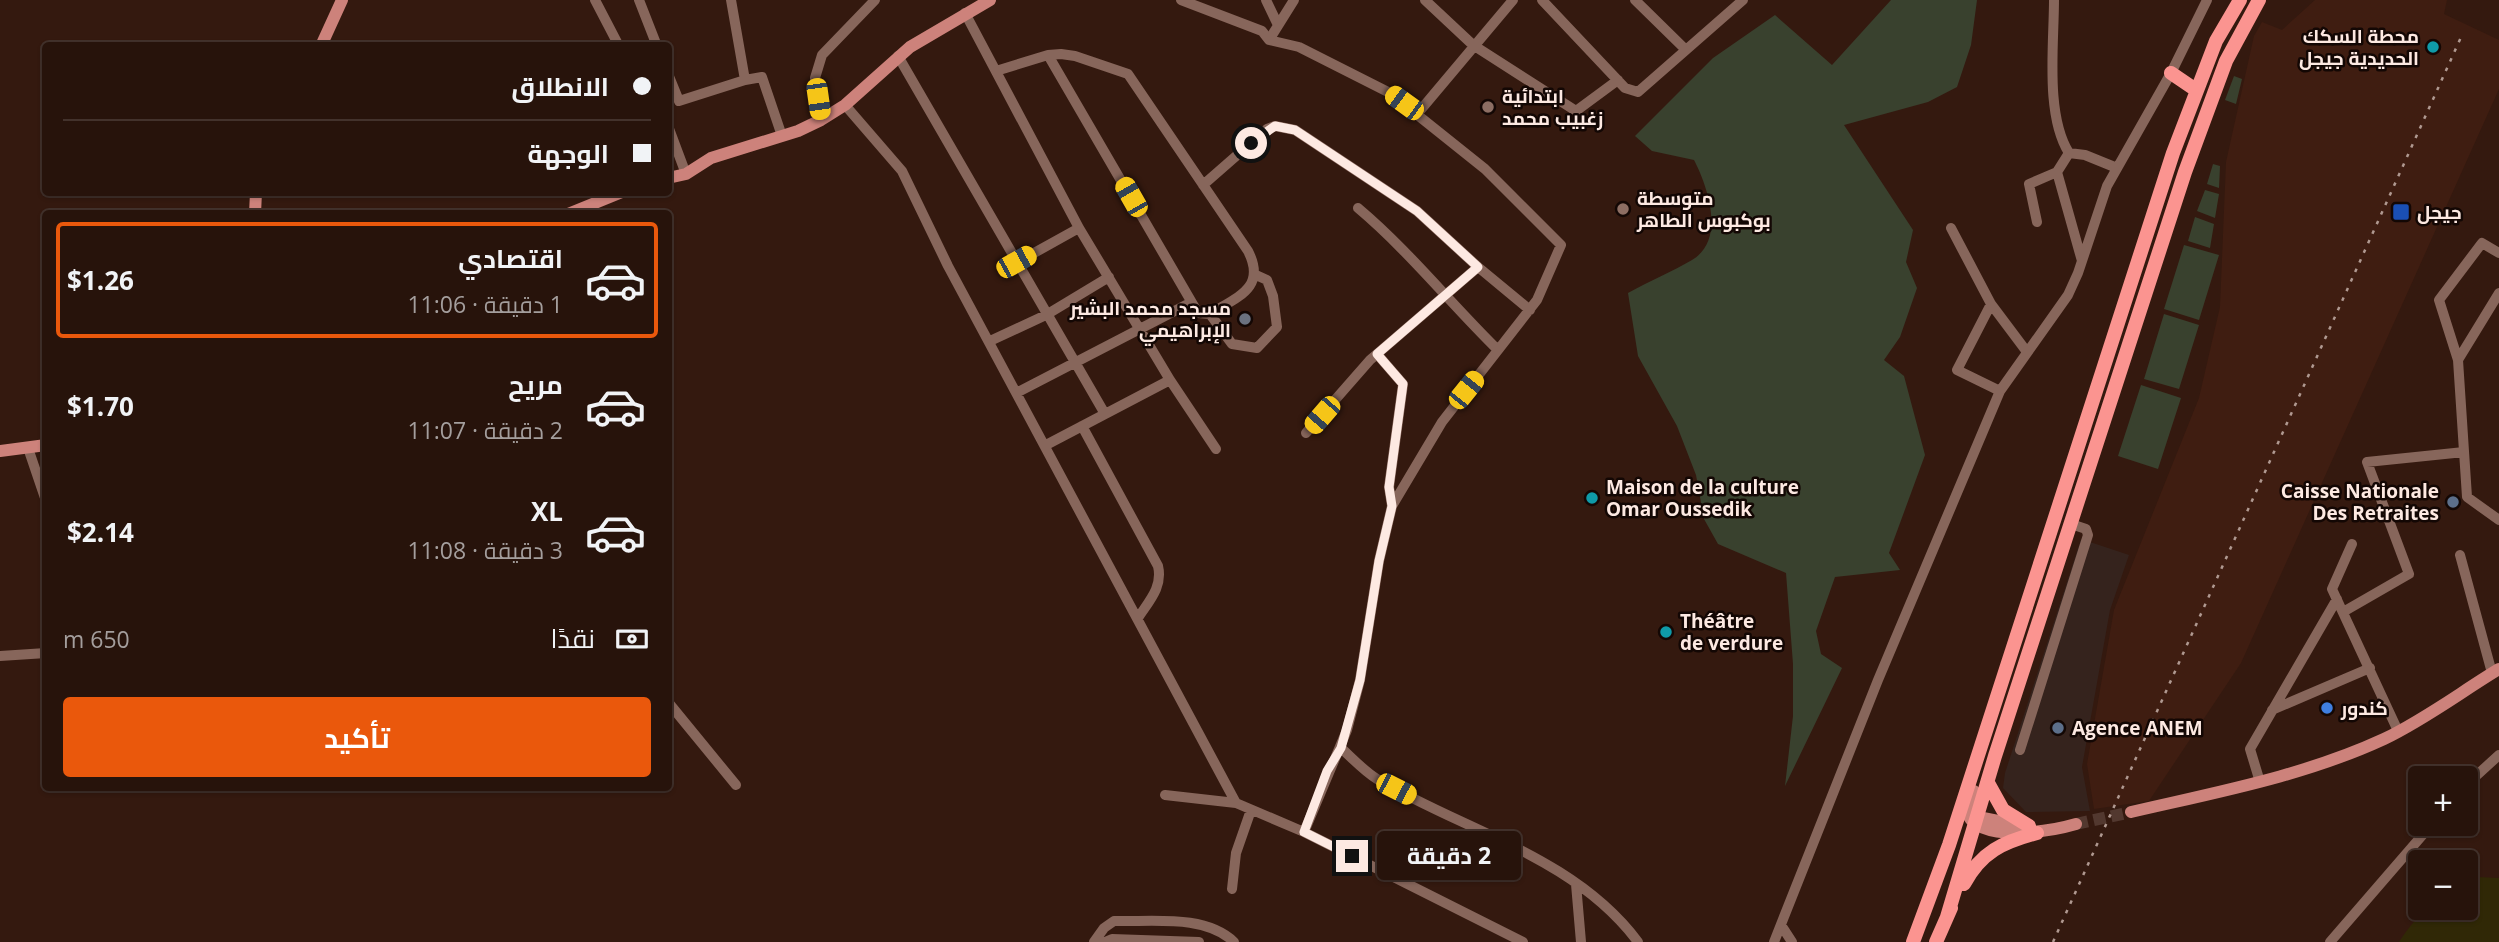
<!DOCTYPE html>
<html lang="ar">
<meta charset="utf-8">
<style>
:root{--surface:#27130b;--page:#2f1c14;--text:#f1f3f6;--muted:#a49e9d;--line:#43322c;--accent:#ea580c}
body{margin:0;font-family:"Open Sans",Cairo,sans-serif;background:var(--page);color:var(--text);direction:rtl;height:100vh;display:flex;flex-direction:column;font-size:26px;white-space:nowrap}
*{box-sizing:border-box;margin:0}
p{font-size:23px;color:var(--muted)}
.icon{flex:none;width:38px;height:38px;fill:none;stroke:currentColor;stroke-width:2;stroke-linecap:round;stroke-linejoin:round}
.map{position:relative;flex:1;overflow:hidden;direction:ltr}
.sheet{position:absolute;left:42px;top:210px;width:630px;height:581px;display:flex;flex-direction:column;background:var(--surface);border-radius:7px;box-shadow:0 2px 5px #0004,0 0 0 2px var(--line);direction:rtl}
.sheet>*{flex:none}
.guide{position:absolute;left:42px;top:42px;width:630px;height:154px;border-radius:7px;box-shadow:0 2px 5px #0004,0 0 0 2px var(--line);direction:rtl;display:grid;align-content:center;height:154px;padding:0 21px;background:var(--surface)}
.buttons{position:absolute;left:2408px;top:766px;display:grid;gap:14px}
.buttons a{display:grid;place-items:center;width:70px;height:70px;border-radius:7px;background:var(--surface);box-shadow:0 2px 5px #0004,0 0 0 2px var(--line);font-size:35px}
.end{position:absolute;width:32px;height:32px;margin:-16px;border:9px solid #fde9e2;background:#111;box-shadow:0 0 0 4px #111}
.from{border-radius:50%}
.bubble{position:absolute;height:49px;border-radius:7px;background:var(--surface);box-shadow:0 2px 5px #0004,0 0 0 2px var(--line);font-size:23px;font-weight:700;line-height:49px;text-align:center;direction:rtl}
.car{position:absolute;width:21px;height:42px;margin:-21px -10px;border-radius:9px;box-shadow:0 0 5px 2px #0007;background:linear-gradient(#f5c518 24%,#345 0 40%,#f5c518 0 76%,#345 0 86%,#f5c518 0)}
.guide b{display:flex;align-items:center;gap:24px;height:66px;font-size:26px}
.guide b+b{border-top:2px solid var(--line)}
.guide i{width:18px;height:18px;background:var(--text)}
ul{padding:12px 0 0;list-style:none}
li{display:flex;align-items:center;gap:21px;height:116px;margin:0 14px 10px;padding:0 7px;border:4px solid transparent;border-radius:7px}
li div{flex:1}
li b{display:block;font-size:26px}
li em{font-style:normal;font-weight:700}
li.on{border-color:var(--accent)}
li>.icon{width:63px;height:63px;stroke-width:1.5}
.pay{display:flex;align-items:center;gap:18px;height:77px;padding:0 21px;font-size:26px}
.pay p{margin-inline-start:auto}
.action{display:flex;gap:14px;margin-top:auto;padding:14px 21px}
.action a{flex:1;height:80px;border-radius:7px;background:var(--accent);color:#fff;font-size:28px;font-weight:700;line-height:80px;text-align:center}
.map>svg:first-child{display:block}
</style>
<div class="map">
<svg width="2499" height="942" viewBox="0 0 2499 942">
<rect width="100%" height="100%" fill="#34190f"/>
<!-- commercial -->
<path fill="#35231d" d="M2081,539L2129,555L2110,610L2082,767L2090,811L2026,812L2003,788L2005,773Z"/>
<!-- built -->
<path fill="#3f1d11" d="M2315,0H2447L2444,14L2499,40V89L2241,663L2149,801L2094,809L2087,764L2114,610L2199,398L2220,307L2226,162L2254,36L2262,22L2282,30Z"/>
<!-- green -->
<path fill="#39412e" d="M1891,0H1977L1971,45L1957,87L1928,102L1844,125L1913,230L1906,262L1917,288L1900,337L1884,360L1904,376L1925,455L1889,553L1900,570L1835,577L1816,631L1821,654L1842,668L1785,786L1793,716V664L1786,573L1718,544L1704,519L1696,475L1677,426L1638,356L1628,293C1649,281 1672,272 1692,260C1726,240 1708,187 1694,160L1652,151L1635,136L1713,58L1775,15L1832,65Z
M2234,76L2242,79L2236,104L2225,100Z
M2213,164L2220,166L2219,188L2207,184Z
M2205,190L2219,194L2215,218L2197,211Z
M2195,217L2214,224L2210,248L2188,241Z
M2184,245L2219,255L2199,320L2164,309Z
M2164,314L2199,325L2179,389L2144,379Z
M2141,385L2181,398L2158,469L2118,456Z"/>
<!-- sand -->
<path fill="#302806" d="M2477,877L2499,878V942H2399C2422,908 2426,908 2466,908V885Z"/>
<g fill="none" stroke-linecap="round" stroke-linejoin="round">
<!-- major-tunnel -->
<path stroke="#52382f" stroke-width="12" stroke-dasharray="12 6" stroke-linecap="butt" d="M2076,824L2131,812"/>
<!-- minor -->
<path stroke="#87665b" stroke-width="10" d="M595,0L619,46
M639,0L657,46
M731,0L745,80L762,77L782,136
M1181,0L1262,31L1269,40L1299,47L1390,93L1485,169L1561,245L1537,300L1442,422L1392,506L1379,561L1360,680L1347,730L1304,832
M1266,0L1277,23
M1425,0L1473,45L1576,111L1618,80
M1542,0L1625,88L1638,92L1743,0
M1635,0L1685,49
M2054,0C2054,44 2045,115 2069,153L2085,155L2117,168
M965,13L1079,228L1170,380L1046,445
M1269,40L1294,0
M898,56L1105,414
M996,71L1048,55L1061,54L1075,56L1128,74L1248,251C1267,288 1237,297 1210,314L1198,313L1048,55
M668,74L679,101L745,80
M845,105L902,171L948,266L1236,803L1304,832L1523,942
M1418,113L1513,0
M821,120L815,78L822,55L875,0
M668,126L686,174
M2069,153L2057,172L2082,261
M1203,185L1267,129L1275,126L1295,130L1417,211L1478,267L1530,310
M1358,208C1409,251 1451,304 1498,350
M2037,222L2029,184L2057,172
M1951,228L1991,304L2027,352
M2499,253L2482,243L2439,300L2458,360L2467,497L2499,520
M1016,263L1079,228
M1991,304L1957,370L2000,391
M1210,314L1232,344L1257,348L1277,327L1273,296L1267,280L1256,275
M990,341L1046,315L1109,277
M1377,354L1403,384L1389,487L1392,506
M2458,360L2499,293
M1170,380L1216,449
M1018,392L1190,303
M1082,426L1158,566C1163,587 1149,601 1138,618
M1306,433L1370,360L1478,267
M28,448L46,501
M2352,544L2332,589L2398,731
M2460,555L2492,673
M2343,612L2409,574L2367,462L2464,452
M0,656L46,653
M668,702L736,785
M2272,710L2370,668
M1341,748C1352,758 1364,771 1377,779C1465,831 1575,857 1638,942
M2020,750L2088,535L2086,529L2071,524
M2260,782L2250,749L2337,599
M2466,785L2499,755
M1165,795L1236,803
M1576,884L1581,942
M1232,889L1236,853L1251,810
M1781,925L1792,942
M1094,942L1104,928L1114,921C1152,922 1205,914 1234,942
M1105,942L1112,939L1199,942
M1774,942L1878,680L2000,391L2068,295L2078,273L2107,186L2171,73L2207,0
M2330,942L2432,824"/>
<!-- major -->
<path stroke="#cd827b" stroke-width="12" d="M321,46L342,0
M668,178L686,174L711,158L798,131L821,120L845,105L910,47L990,0
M255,214L256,192
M568,214L622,192
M0,451L46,445
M1974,791L1968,815C1982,843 2052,831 2076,824
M2131,812C2217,792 2304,776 2384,739C2424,720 2461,692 2499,669
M1983,818L2023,826"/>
<!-- highway -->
<path stroke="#fb9490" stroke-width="14" d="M2171,73L2196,90
M1988,783L2003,810L2029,826
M1964,884C1981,852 2003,842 2037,833
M1947,917L1995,756L2185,172L2226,61L2259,0
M1913,942L1949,845L2173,153L2216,41L2240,0
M1936,942L1951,908"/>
<!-- rail -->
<path stroke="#b09991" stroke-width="2.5" stroke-dasharray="3.5 7" stroke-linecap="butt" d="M2053,942L2462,35"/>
</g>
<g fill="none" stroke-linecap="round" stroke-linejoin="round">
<!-- route -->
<path stroke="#fde9e2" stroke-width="9" d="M1251,143L1275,126L1295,130L1417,211L1478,267L1377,354L1403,384L1389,487L1392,506L1379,561L1360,680L1341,748L1327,771L1304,832L1352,856"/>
</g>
<!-- markers -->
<g fill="#0f9aa8" stroke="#130704" stroke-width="2.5">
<circle cx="2433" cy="47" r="7"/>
<circle cx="1592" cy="498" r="7"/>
<circle cx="1666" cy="632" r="7"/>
</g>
<g fill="#8d6e63" stroke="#130704" stroke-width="2.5">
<circle cx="1488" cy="107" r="7"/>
<circle cx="1623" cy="209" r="7"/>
</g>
<rect fill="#1a4fb4" stroke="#130704" stroke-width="2.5" x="2392" y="203" width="18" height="18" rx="3.5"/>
<circle fill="#6b7280" stroke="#130704" stroke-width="2.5" cx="1245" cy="319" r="7"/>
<g fill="#5c6f8a" stroke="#130704" stroke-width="2.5">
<circle cx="2453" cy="502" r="7"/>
<circle cx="2058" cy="728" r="7"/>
</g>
<circle fill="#3f7fe0" stroke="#130704" stroke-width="2.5" cx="2327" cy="708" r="7"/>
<g text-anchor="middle" stroke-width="5" stroke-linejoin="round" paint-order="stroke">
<!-- poi labels -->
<g font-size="19" font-weight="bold" fill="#fde9e2" stroke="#130704" text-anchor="start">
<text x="2419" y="43" text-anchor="end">محطة السكك<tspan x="2419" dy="22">الحديدية جيجل</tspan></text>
<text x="1502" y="103">ابتدائية<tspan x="1502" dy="22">زغبيب محمد</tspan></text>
<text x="1637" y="205">متوسطة<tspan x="1637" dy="22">بوكبوس الطاهر</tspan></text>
<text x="2417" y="219">جيجل</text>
<text x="1231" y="315" text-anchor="end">مسجد محمد البشير<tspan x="1231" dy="22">الإبراهيمي</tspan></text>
<text x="1606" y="494">Maison de la culture<tspan x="1606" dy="22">Omar Oussedik</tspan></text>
<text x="2439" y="498" text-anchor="end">Caisse Nationale<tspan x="2439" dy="22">Des Retraites</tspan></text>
<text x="1680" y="628">Théâtre<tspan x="1680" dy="22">de verdure</tspan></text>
<text x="2341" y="715">كندور</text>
<text x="2072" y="735">Agence ANEM</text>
</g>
</g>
</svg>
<div class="buttons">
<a>+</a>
<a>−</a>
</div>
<i class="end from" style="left:1251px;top:143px"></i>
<i class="end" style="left:1352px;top:856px"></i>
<div class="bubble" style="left:1377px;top:831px;width:144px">2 دقيقة</div>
<i class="car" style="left:818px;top:99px;rotate:172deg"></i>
<i class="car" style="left:1404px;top:103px;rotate:306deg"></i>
<i class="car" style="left:1131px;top:197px;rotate:330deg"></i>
<i class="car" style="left:1016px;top:262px;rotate:61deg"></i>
<i class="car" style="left:1466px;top:390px;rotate:39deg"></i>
<i class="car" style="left:1322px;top:415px;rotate:221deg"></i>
<i class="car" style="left:1396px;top:789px;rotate:117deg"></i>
<div class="guide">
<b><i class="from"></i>الانطلاق</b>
<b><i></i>الوجهة</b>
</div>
<section class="sheet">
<ul>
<li class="on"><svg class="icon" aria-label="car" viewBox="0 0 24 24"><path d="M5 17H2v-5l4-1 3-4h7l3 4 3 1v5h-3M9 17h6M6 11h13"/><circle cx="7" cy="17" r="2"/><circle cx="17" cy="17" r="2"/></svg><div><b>اقتصادي</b><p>1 دقيقة · 11:06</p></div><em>$1.26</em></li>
<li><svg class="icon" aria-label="car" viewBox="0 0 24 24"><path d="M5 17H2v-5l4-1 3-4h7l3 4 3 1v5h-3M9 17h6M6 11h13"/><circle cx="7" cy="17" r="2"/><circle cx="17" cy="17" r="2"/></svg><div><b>مريح</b><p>2 دقيقة · 11:07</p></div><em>$1.70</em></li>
<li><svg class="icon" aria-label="car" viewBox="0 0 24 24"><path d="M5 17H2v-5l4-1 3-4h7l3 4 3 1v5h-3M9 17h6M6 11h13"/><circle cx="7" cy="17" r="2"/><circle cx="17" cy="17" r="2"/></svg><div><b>XL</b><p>3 دقيقة · 11:08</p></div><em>$2.14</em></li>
</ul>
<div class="pay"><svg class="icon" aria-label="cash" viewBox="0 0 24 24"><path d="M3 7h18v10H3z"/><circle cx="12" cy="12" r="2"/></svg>نقدًا<p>650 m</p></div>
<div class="action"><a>تأكيد</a></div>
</section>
</div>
